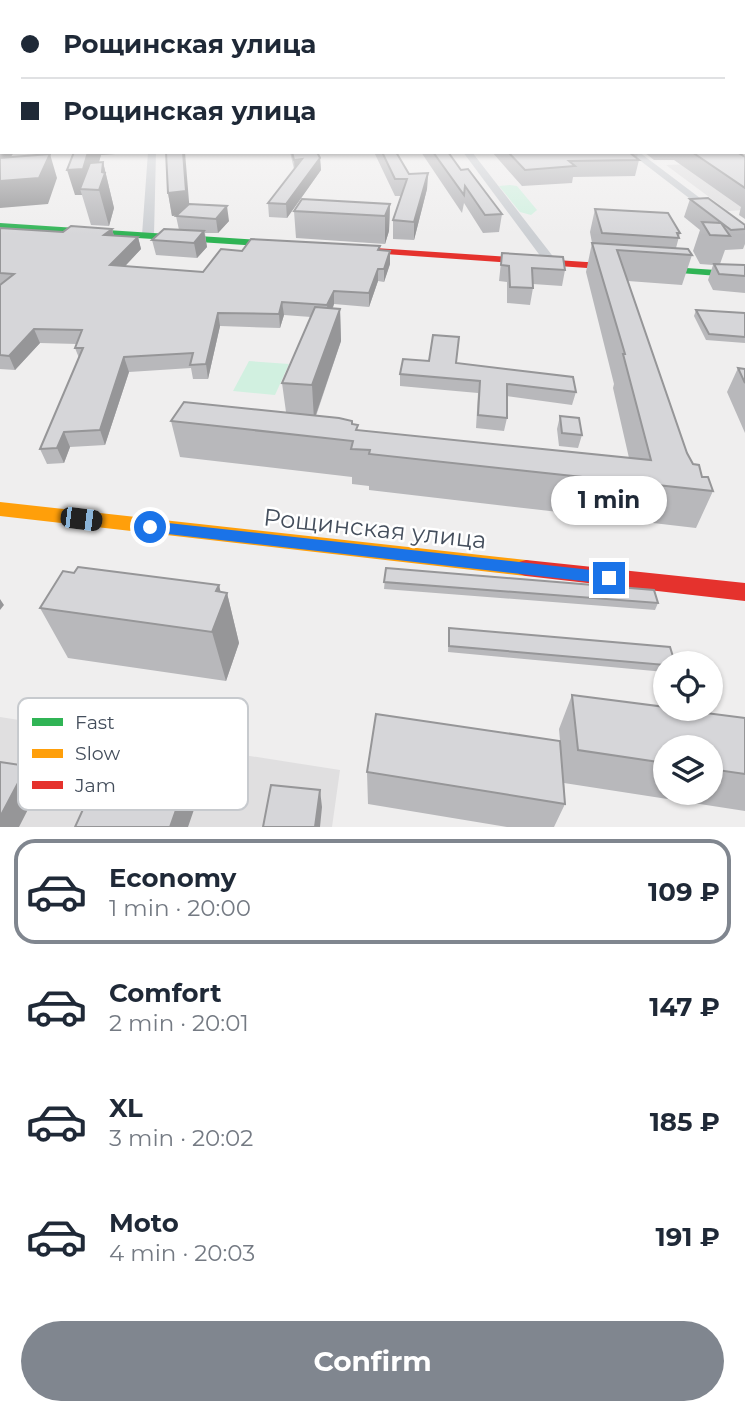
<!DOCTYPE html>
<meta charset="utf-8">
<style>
:root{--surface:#fff;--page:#f2f2f3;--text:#1f2937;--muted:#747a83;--line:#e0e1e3;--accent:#80868f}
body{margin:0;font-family:Montserrat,sans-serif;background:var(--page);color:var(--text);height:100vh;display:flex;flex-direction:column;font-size:26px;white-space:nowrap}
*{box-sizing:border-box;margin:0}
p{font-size:23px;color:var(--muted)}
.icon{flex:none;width:38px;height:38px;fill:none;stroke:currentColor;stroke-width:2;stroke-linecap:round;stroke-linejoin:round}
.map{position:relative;height:827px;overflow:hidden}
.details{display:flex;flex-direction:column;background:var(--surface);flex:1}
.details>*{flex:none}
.banner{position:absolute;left:0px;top:0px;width:746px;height:154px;box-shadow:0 2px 5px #0004;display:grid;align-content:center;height:154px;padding:0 21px;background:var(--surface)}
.controls{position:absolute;left:653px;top:651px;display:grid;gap:14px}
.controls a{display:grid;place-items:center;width:70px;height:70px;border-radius:50%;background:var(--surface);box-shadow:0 2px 5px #0004;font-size:35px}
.end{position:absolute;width:32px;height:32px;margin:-16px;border:9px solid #1a73e8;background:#fff;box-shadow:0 0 0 4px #fff}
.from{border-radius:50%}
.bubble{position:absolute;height:49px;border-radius:24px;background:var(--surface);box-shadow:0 2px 5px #0004;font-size:23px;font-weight:700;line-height:49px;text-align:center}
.car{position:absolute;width:21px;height:42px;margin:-21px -10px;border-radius:9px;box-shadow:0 0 5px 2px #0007;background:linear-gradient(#222 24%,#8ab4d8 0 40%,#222 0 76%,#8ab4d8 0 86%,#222 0)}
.banner b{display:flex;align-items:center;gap:24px;height:66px;font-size:26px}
.banner b+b{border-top:2px solid var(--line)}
.banner i{width:18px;height:18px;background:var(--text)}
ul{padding:12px 0 0;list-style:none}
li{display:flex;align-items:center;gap:21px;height:105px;margin:0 14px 10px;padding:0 7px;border:4px solid transparent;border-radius:21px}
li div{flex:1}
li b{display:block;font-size:26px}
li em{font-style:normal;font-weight:700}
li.current{border-color:var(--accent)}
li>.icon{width:63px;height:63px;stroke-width:1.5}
.action{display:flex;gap:14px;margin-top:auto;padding:14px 21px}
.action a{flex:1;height:80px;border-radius:42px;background:var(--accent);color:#fff;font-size:28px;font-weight:700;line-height:80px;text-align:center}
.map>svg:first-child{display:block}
</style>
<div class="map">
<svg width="745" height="827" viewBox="0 0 745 827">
<rect width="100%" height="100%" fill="#efeeee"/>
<!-- education -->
<path fill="#e0dfe0" d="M745,162V210L728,211L666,165Z
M0,717L340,770L332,827H0Z"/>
<!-- green -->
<path fill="#d1f0e0" d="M510,185L517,186L537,210L531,215L520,212L499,186Z
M249,361L289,364L275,395L233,391Z"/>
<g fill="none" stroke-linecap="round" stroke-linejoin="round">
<!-- street -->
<path fill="#cccfd3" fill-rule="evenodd" d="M148,152H156L154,235L148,238L142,235Z
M463,152H472L555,259V265H547Z
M629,152H639L745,232V241Z"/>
<!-- fast -->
<path fill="#30b455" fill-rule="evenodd" d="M0,223L277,241L282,244L277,247L0,229Z
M657,266L745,272V278L653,271L651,269Z"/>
<!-- slow -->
<path fill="#ff9f0a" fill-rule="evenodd" d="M0,502L526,560L533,562L536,568L533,574L526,576L0,516Z"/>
<!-- jam -->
<path fill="#e5322d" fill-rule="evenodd" d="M360,247L616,264L622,267L616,270L356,252V248Z
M526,560L745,583V601L526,576L519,574L516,568L519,562Z"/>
</g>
<!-- wall -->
<path fill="#b8b8bb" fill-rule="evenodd" d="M744,119H745V149L744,148Z
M74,152H116L115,154L101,155L99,162H103L114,208L109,226L91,225L82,195H75Z
M290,152H317L320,158L321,170L287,218L269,217L268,203L294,169Z
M374,152H396L409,174L428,173L427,189L414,240L393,239V220L401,196H395Z
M421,152H448L461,170L502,214L499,232L483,233L464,203L462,213Z
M492,152H638L637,158L639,160L635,176L573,177L572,183L522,186Z
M644,152H737L745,157V219L739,215L741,207L674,160H654Z
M168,193L189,204L229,221L218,233H205L207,247L197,258L156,255L152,240L179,230L176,216L178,215L172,216Z
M690,199L745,225V244L743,249L725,250L720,264L745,265V293L713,290L708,280L713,265L700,264L693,251L700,230L684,217Z
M390,204L389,231L385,244L296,238L294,211Z
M595,209L680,233L676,248L692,255L682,285L628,281L687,453L693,464L713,491L696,528L369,490V486L352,484V477L180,457L171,421L286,412L282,383L311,317L284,315L280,328L220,326L208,379H193L191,368L129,372L105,445L70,447L64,463L47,464L40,449L79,358L75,348L77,344L40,343L15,370L0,369V228L63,232L112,229L114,236L138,237L141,249L125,266L203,272L242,251H380L390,264L384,282L378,281L369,307L334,304L333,308L340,309L341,341L316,416L352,421L353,424L358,430L629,458L613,388L614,384L586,272L592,243L590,232Z
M502,253L565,270L562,286L533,284V288L530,305L507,303V282L499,281Z
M696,310L745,313V343L706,340L694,316Z
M456,363L576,392L572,405L507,396V418L504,431L476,428L478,393L400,386V374Z
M738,368L745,369V433L727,392Z
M560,416L582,435L578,448L559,446L557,429Z
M386,568L658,603L655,610L384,589Z
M219,585L220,592L227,593L239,643L226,681L68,658L40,608Z
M449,628L665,663V672L448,652Z
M572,695L745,718V811L564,783L565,804L554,827H507L368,804L367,772L560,741L559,729ZM665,747H710V793H665Z"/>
<!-- shaded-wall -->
<path fill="#969698" d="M2,136V152H14L0,175V138Z
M88,152H116L115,154L101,155L91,189H80L82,195H75L67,170Z
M183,152H185L190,214L172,216L168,193Z
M50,154L57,178L48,204L0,208V181Z
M320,158L321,170L287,218L286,204Z
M302,159L295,172L294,160Z
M103,162L114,208L109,226L99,190Z
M428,173L427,189L414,240V222Z
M390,204L389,231L385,244V216Z
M227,206L229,221L218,233L216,219Z
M112,229L115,240L104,235Z
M204,231L207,247L197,258L194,243Z
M138,237L141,249L114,278L110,265Z
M390,251V264L384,282V269Z
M378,269V281L369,307V293Z
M334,291V304L328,319L327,305Z
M282,302L284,315L280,328L279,314Z
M340,309L341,341L314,420L312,385Z
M218,313L220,326L208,379L206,364Z
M34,329L40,343L15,370L9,356Z
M124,357L129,372L105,445L100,430Z
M64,432L70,447L64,463L57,448Z
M219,585L223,602L227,593L239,643L226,681L212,632L216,591Z
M0,599L4,605L0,610Z
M27,766L41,784L19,827H0V817Z
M188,776L198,798L188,827H170Z
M320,790L322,807L320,827H315Z"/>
<!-- building -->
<path fill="#d6d6d9" stroke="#969698" stroke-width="2" d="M74,152H88L83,169L67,170Z
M166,152H183L186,191L168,193Z
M292,152H317L320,158L286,204L268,203L302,159L294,160Z
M382,152H396L409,174L428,173L414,222L393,220L407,179H395Z
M433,152H448L461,170L468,169L502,214L485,215L465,186L464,195Z
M508,152H629L639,160L569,161L575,166L525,170Z
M692,152H737L745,157V188Z
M50,154L39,178L0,181V158Z
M103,162L102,172L105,173L99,190L80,189L90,163Z
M708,198L745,225V229L731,230L690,199Z
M302,199L390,204L385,216L294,211Z
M189,204L227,206L216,219L176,216Z
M595,209L668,213L680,233H677L679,238L602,233Z
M702,222L721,223L730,236L710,235Z
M71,226L112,229L104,235L138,237L110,265L203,272L221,249L242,251L251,239L380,246L378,250L390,251L384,269H378L369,293L334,291L327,305L282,302L279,314L218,313L206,364L190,365L193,353L124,357L100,430L64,432L57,448L40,449L83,348H75L82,330L34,329L9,356L0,355V285L14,274L0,273V228L63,232Z
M164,229L204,231L194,243L152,240Z
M592,243L688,249L692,255L617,250L687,453L693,464L699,465L702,477H708L713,491L369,454L370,450L351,449L353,441L171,421L184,402L339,418L352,421V424L358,425L356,430L651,460L623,354H625Z
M502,253L563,257L565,270L532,268L533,288L510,287L509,266L501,265Z
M714,264L745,265V276L719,274Z
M315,307L340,309L312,385L282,383Z
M696,310L745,313V337L709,334Z
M433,335L459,337L456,363L573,377L576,392L507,384V418L478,415L480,381L400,374L403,359L429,361Z
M738,368L745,369V383Z
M560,416L579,418L582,435L562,433Z
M78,567L219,585L216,591L227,593L212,632L40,608L63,571L74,573Z
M386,568L654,590L658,603L384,582Z
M449,628L670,647L675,663H665V665L449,646Z
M572,695L665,707V709H675L745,718V774L710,769V747H665V763L578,750Z
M376,714L560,741L565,804L367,772Z
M105,761L188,776L170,827H75Z
M0,762L27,766L0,817Z
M271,785L320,790L315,827H263Z"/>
<!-- sky -->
<linearGradient id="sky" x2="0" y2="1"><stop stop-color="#8cc2eb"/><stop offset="0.51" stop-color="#f8f7f7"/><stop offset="1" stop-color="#f8f7f7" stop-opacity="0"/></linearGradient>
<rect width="745" height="235" fill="url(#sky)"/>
<!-- route -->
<path fill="#1a73e8" d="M150,521L609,572L617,578L609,584L150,532L144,527Z"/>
<g text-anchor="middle" stroke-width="5" stroke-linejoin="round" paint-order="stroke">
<!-- near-street labels -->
<g font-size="24" fill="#444e5c" stroke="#fff">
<text transform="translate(375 529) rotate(6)" y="8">Рощинская улица</text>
</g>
</g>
<!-- legend -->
<rect x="18" y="698" width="230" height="112" rx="10" fill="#fff" stroke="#c7cace" stroke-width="2"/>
<rect x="32" y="718" width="31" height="8" fill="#30b455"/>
<rect x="32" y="749" width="31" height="9" fill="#ff9f0a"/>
<rect x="32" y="781" width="31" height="8" fill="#e5322d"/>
<g font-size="19" fill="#444e5c">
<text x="75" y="729">Fast</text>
<text x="75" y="760">Slow</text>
<text x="75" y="792">Jam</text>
</g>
</svg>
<div class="controls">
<a><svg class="icon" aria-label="locate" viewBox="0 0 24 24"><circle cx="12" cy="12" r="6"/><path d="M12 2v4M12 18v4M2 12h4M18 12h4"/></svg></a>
<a><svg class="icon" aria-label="layers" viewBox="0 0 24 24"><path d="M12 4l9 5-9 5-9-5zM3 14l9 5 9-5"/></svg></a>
</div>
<i class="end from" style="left:150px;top:527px"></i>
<i class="end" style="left:609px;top:578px"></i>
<div class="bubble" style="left:551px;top:476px;width:116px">1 min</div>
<i class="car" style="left:81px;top:519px;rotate:97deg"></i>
<div class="banner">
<b><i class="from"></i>Рощинская улица</b>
<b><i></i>Рощинская улица</b>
</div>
</div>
<section class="details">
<ul>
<li class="current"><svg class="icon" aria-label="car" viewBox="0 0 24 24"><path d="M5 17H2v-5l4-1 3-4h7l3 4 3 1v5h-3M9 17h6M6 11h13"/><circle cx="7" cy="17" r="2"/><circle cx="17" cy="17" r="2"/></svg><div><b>Economy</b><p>1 min · 20:00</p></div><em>109 ₽</em></li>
<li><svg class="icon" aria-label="car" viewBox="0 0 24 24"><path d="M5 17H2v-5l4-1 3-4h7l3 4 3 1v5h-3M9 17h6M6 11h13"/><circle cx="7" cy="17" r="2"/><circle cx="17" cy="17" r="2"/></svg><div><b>Comfort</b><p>2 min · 20:01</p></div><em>147 ₽</em></li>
<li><svg class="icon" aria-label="car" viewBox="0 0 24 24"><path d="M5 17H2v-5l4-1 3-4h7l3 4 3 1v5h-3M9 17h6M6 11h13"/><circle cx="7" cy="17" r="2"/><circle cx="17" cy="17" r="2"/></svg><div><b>XL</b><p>3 min · 20:02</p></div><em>185 ₽</em></li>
<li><svg class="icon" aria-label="car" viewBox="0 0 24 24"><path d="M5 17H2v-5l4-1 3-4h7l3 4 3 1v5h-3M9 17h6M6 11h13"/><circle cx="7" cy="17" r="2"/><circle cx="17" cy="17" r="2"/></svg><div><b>Moto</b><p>4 min · 20:03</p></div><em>191 ₽</em></li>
</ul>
<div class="action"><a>Confirm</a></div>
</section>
